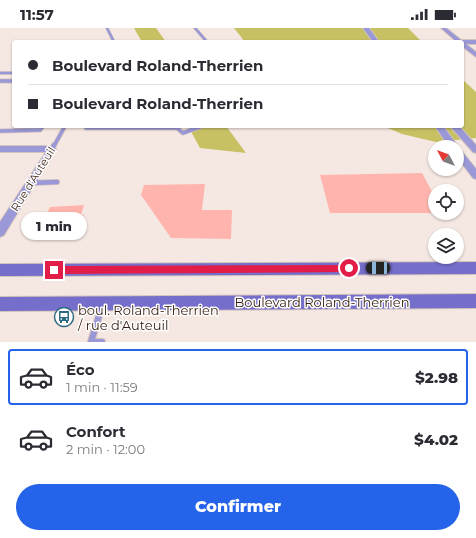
<!DOCTYPE html>
<html lang="fr">
<meta charset="utf-8">
<style>
:root{--surface:#fff;--page:#f2f2f3;--text:#2b2b33;--muted:#7c7c81;--line:#e1e1e2;--accent:#2563eb}
body{margin:0;font-family:Montserrat,sans-serif;background:var(--page);color:var(--text);height:100vh;display:flex;flex-direction:column;font-size:15px;white-space:nowrap}
*{box-sizing:border-box;margin:0}
p{font-size:13px;color:var(--muted)}
.icon{flex:none;width:22px;height:22px;fill:none;stroke:currentColor;stroke-width:2;stroke-linecap:round;stroke-linejoin:round}
.map{position:relative;height:314px;overflow:hidden}
.side{display:flex;flex-direction:column;background:var(--surface);flex:1}
.side>*{flex:none}
.top-card{position:absolute;left:12px;top:12px;width:452px;height:88px;border-radius:4px;box-shadow:0 1px 3px #0004;display:grid;align-content:center;height:88px;padding:0 16px;background:var(--surface)}
.needle{width:26px;rotate:311deg}
.tools{position:absolute;left:428px;top:112px;display:grid;gap:8px}
.tools a{display:grid;place-items:center;width:36px;height:36px;border-radius:50%;background:var(--surface);box-shadow:0 1px 3px #0004;font-size:20px}
.end{position:absolute;width:18px;height:18px;margin:-9px;border:5px solid #e11d48;background:#fff;box-shadow:0 0 0 2px #fff}
.from{border-radius:50%}
.bubble{position:absolute;height:28px;border-radius:14px;background:var(--surface);box-shadow:0 1px 3px #0004;font-size:13px;font-weight:800;line-height:28px;text-align:center}
.car{position:absolute;width:12px;height:24px;margin:-12px -6px;border-radius:5px;box-shadow:0 0 3px 1px #0007;background:linear-gradient(#222 24%,#8ab4d8 0 40%,#222 0 76%,#8ab4d8 0 86%,#222 0)}
.top-card b{display:flex;align-items:center;gap:14px;height:38px;font-size:15px}
.top-card b+b{border-top:1px solid var(--line)}
.top-card i{width:10px;height:10px;background:var(--text)}
ul{padding:7px 0 0;list-style:none}
li{display:flex;align-items:center;gap:12px;height:56px;margin:0 8px 6px;padding:0 8px;border:2px solid transparent;border-radius:4px}
li div{flex:1}
li b{display:block;font-size:15px}
li em{font-style:normal;font-weight:800}
li.on{border-color:var(--accent)}
li>.icon{width:36px;height:36px;stroke-width:1.5}
.cta{display:flex;gap:8px;margin-top:auto;padding:8px 16px}
.cta a{flex:1;height:46px;border-radius:24px;background:var(--accent);color:#fff;font-size:16px;font-weight:800;line-height:46px;text-align:center}
.status{display:flex;justify-content:space-between;align-items:center;height:28px;padding:0 20px;background:var(--surface);direction:ltr}
.status svg{height:11px;fill:currentColor}
.map>svg:first-child{display:block}
</style>
<div class="status"><b>11:57</b><svg viewBox="0 0 49 12"><path d="M0 12V9h3v3zM5 12V6h3v6zM10 12V3h3v9zM15 12V0h3v12zM26 1h20v11H26zM47 4h2v5h-2z"/></svg></div>
<div class="map">
<svg width="476" height="314" viewBox="0 0 476 314">
<rect width="100%" height="100%" fill="#f5e7e1"/>
<!-- green -->
<path fill="#c8c164" d="M134,0H156L166,14H142Z
M234,0H408L422,14H245Z
M462,51L476,64V110L436,114L402,106L383,98H462Z
M188,98H226L246,125L200,120Z"/>
<!-- building -->
<path fill="#ffb5ae" d="M422,145L435,169V185H330L320,147Z
M205,156L202,182H232L231,211L171,210L141,167L144,157Z
M84,177L81,187H84L78,199H74L72,204L38,205L42,198H37L43,185H47L50,179Z"/>
<g fill="none" stroke-linecap="round" stroke-linejoin="round">
<!-- service-far3 casing -->
<g stroke="#d3c3bc" stroke-width="3.5">
<path id="service-far3" d="M107,0L114,14
M195,0L207,14
M0,45H14"/>
</g>
<!-- service-far2 casing -->
<g stroke="#d3c3bc" stroke-width="5">
<path id="service-far2" d="M0,53H14
M86,100H177L183,105L202,98
M0,103L40,102L43,98
M54,118L65,98"/>
</g>
<!-- service-far1 casing -->
<g stroke="#d3c3bc" stroke-width="6">
<path id="service-far1" d="M52,121L54,117
M31,155L57,154"/>
</g>
<!-- service casing -->
<g stroke="#d3c3bc" stroke-width="8">
<path id="service" d="M102,278L91,314H102"/>
</g>
<!-- minor casing -->
<g stroke="#d3c3bc" stroke-width="2">
<path id="minor" d="M441,0H446L461,12H476V16H466L476,24V29L462,18V14H457Z"/>
</g>
<!-- tertiary casing -->
<g stroke="#d3c3bc" stroke-width="2">
<path id="tertiary" d="M363,0H369L379,14H373Z
M435,98H443L457,117L458,120L460,121L476,141V151L473,150L457,129V119H449Z
M450,98H459L476,117V125L473,124Z
M0,118H52L56,121L4,207L0,209V194L46,124H0Z"/>
</g>
<!-- secondary casing -->
<g stroke="#d3c3bc" stroke-width="2">
<path id="secondary" d="M476,234V246L0,248V236Z
M476,266V280L0,283V269Z"/>
</g>
<!-- service-far3 -->
<use href="#service-far3" stroke="#9a98d7" stroke-width="2.5"/>
<!-- service-far2 -->
<use href="#service-far2" stroke="#9a98d7" stroke-width="3.5"/>
<!-- service-far1 -->
<use href="#service-far1" stroke="#9a98d7" stroke-width="4.5"/>
<!-- service -->
<use href="#service" stroke="#9a98d7" stroke-width="6"/>
<!-- minor -->
<use href="#minor" fill="#9a98d7" fill-rule="evenodd"/>
<!-- tertiary -->
<use href="#tertiary" fill="#9a98d7" fill-rule="evenodd"/>
<!-- secondary -->
<use href="#secondary" fill="#756eca" fill-rule="evenodd"/>
</g>
<!-- route -->
<path fill="#e11d48" d="M349,237L353,240L349,244L54,246L50,242L54,238Z"/>
<!-- icons -->
<defs>
<g id="bus-ring" transform="scale(1)"><circle r="9.5" fill="#fff" stroke="#2f6c83" stroke-width="1.5"/><path d="M-5-6H5V4H4V6H2V4H-2V6H-4V4H-5ZM-3.5-4V0h7V-4ZM-3.5 1.2v1.5H-2V1.2ZM2 1.2v1.5H3.5V1.2Z" fill="#2f6c83"/></g>
</defs>
<g fill-rule="evenodd">
<use href="#bus-ring" x="64" y="289"/>
</g>
<g text-anchor="middle" stroke-width="3" stroke-linejoin="round" paint-order="stroke">
<!-- street labels -->
<g font-size="11" fill="#361d12" stroke="#fff">
<text transform="translate(33 151) rotate(-58)" y="4">Rue d'Auteuil</text>
</g>
<!-- near-street labels -->
<g font-size="13" fill="#361d12" stroke="#fff">
<text x="322" y="279">Boulevard Roland-Therrien</text>
</g>
<!-- near-poi labels -->
<g font-size="13" fill="#361d12" stroke="#fff" text-anchor="start">
<text x="78" y="287">boul. Roland-Therrien<tspan x="78" dy="15">/ rue d'Auteuil</tspan></text>
</g>
</g>
</svg>
<div class="tools">
<a><svg class="needle" viewBox="-14 -14 28 28"><path d="M0-13l5 13h-10z" fill="#e53935"/><path d="M0 13l5-13h-10z" fill="#7c7c81"/></svg></a>
<a><svg class="icon" aria-label="locate" viewBox="0 0 24 24"><circle cx="12" cy="12" r="6"/><path d="M12 2v4M12 18v4M2 12h4M18 12h4"/></svg></a>
<a><svg class="icon" aria-label="layers" viewBox="0 0 24 24"><path d="M12 4l9 5-9 5-9-5zM3 14l9 5 9-5"/></svg></a>
</div>
<i class="end from" style="left:349px;top:240px"></i>
<i class="end" style="left:54px;top:242px"></i>
<div class="bubble" style="left:21px;top:184px;width:66px">1 min</div>
<i class="car" style="left:378px;top:240px;rotate:270deg"></i>
<div class="top-card">
<b><i class="from"></i>Boulevard Roland-Therrien</b>
<b><i></i>Boulevard Roland-Therrien</b>
</div>
</div>
<section class="side">
<ul>
<li class="on"><svg class="icon" aria-label="car" viewBox="0 0 24 24"><path d="M5 17H2v-5l4-1 3-4h7l3 4 3 1v5h-3M9 17h6M6 11h13"/><circle cx="7" cy="17" r="2"/><circle cx="17" cy="17" r="2"/></svg><div><b>Éco</b><p>1 min · 11:59</p></div><em>$2.98</em></li>
<li><svg class="icon" aria-label="car" viewBox="0 0 24 24"><path d="M5 17H2v-5l4-1 3-4h7l3 4 3 1v5h-3M9 17h6M6 11h13"/><circle cx="7" cy="17" r="2"/><circle cx="17" cy="17" r="2"/></svg><div><b>Confort</b><p>2 min · 12:00</p></div><em>$4.02</em></li>
</ul>
<div class="cta"><a>Confirmer</a></div>
</section>
